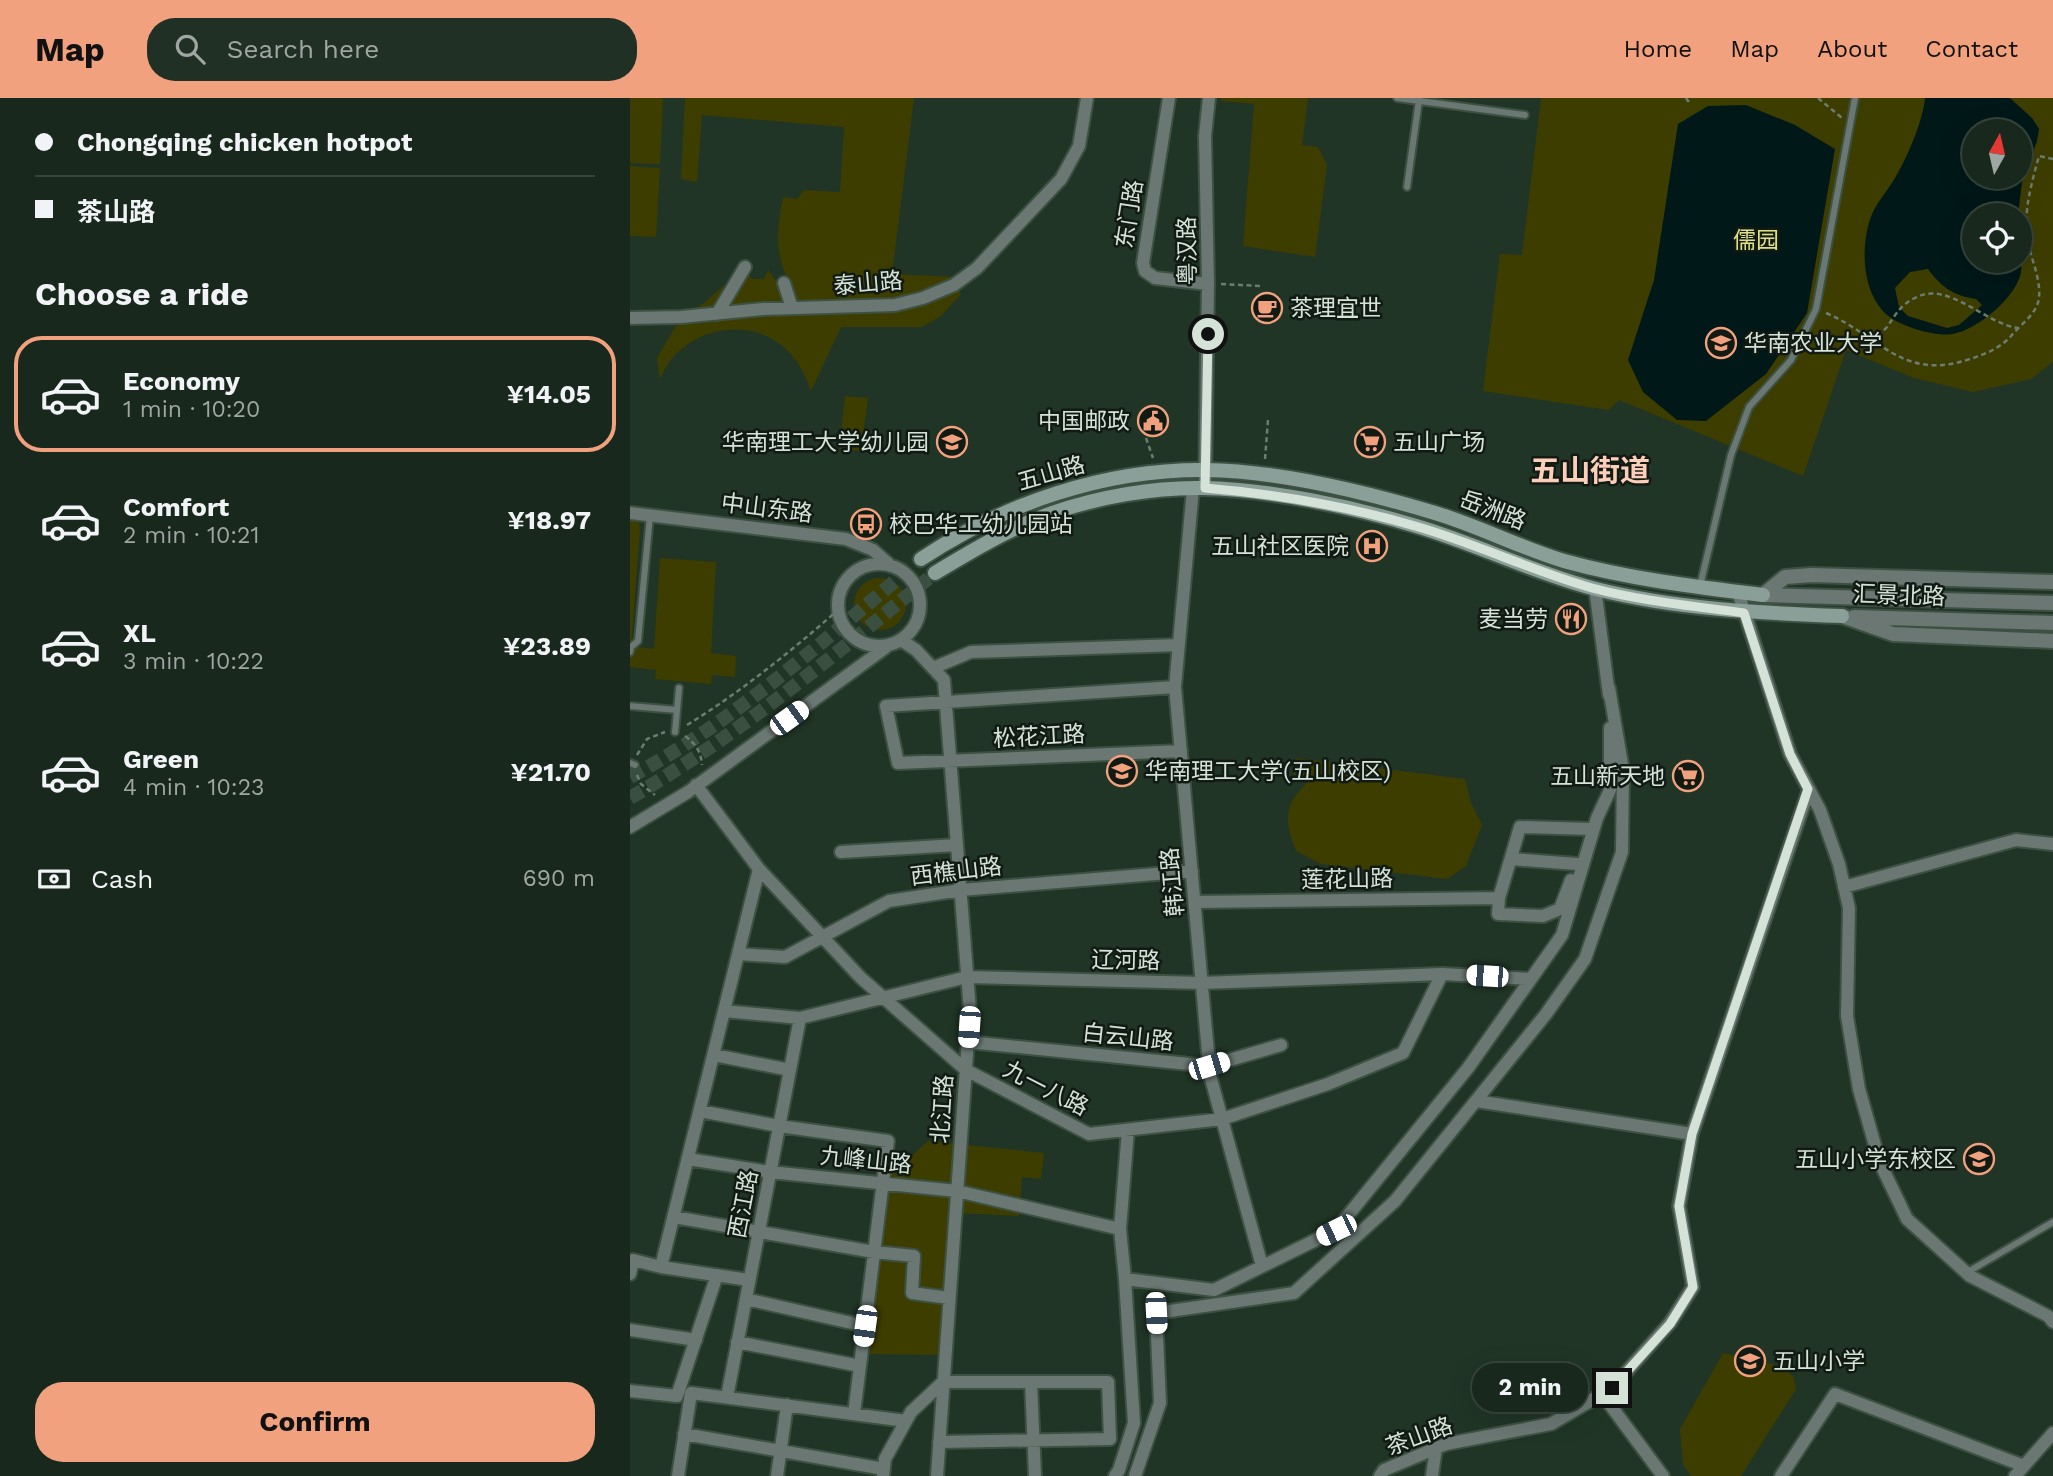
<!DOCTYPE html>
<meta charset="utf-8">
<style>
:root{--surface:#18281c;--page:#213025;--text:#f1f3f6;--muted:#9fa6a3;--line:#36443b;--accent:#f1a17d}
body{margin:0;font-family:"Work Sans","Noto Sans SC",sans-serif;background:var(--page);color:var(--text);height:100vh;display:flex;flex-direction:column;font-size:26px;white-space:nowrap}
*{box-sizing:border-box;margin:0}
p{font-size:23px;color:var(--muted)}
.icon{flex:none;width:38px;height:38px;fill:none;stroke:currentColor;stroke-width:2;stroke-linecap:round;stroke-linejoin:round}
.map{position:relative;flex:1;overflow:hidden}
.panel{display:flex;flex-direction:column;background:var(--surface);width:630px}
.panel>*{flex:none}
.banner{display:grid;align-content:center;height:154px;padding:0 35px;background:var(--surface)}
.needle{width:46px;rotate:8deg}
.fabs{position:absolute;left:1332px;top:21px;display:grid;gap:14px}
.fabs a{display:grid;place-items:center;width:70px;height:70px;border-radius:50%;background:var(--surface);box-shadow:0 7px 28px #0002,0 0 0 2px var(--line);font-size:35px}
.end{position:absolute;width:32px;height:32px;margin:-16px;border:9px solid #d5e2d8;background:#111;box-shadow:0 0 0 4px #111}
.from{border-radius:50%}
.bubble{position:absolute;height:49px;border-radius:24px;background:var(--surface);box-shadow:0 7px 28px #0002,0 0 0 2px var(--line);font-size:23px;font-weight:700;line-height:49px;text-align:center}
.car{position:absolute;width:21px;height:42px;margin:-21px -10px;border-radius:9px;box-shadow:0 0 5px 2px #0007;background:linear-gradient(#fff 24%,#345 0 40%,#fff 0 76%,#345 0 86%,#fff 0)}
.banner b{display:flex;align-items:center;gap:24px;height:66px;font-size:26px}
.banner b+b{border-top:2px solid var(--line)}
.banner i{width:18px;height:18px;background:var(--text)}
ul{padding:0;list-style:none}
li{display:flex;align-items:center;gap:21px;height:116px;margin:0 14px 10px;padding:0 21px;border:4px solid transparent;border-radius:28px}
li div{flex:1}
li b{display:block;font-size:26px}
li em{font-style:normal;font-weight:700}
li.selected{border-color:var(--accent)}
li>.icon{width:63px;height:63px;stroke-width:1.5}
h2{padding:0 35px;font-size:32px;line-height:84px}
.pay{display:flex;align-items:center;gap:18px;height:77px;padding:0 35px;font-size:26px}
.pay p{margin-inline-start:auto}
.action{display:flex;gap:14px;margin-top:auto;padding:14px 35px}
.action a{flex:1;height:80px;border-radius:28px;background:var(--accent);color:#111;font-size:28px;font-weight:700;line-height:80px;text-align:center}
header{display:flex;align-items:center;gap:42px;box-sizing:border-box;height:98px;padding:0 35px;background:var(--accent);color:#111}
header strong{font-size:33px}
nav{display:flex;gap:38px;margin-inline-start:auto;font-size:24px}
.search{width:490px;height:63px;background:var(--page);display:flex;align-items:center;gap:18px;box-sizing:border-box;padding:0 24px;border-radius:28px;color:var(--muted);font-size:26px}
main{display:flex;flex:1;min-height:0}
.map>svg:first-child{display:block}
</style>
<header>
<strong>Map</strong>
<div class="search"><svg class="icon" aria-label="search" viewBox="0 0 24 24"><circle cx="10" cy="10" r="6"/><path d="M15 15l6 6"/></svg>Search here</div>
<nav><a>Home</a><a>Map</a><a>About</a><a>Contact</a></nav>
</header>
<main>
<section class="panel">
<div class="banner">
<b><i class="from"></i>Chongqing chicken hotpot</b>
<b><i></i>茶山路</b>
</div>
<h2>Choose a ride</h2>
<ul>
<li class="selected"><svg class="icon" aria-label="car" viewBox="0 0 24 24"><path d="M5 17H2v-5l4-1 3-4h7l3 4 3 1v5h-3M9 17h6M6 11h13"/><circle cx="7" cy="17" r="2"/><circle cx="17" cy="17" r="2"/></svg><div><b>Economy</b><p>1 min · 10:20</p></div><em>¥14.05</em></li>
<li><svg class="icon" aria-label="car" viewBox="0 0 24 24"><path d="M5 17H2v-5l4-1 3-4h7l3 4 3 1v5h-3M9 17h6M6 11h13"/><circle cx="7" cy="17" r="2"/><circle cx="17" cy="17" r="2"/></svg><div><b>Comfort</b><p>2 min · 10:21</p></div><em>¥18.97</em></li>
<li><svg class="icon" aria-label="car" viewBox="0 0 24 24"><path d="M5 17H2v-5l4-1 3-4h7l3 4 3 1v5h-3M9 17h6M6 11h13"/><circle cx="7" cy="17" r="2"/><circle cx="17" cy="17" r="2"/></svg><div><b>XL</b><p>3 min · 10:22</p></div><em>¥23.89</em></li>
<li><svg class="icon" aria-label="car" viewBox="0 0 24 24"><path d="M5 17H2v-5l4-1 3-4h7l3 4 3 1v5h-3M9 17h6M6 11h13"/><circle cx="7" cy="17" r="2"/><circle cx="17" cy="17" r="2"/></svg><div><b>Green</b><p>4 min · 10:23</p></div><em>¥21.70</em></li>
</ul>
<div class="pay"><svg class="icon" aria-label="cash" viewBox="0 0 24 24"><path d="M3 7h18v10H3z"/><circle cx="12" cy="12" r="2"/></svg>Cash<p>690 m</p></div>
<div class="action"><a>Confirm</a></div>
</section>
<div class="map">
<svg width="1423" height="1378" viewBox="0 0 1423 1378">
<rect width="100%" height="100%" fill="#203526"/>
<!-- green -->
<path fill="#3e3d00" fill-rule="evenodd" d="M0,0H33L30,66L0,65Z
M55,0H284L262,176L324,179L331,196L311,218L292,229H211L181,293C175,278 169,263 157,252C125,221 73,227 44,258C38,264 34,273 30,281L27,260L51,219L74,205L115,169L122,181H134L138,172L150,188L158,183C144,150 147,133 153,99L167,101L174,92L210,94L214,29L72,17L67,84L51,81Z
M591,0H678L672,47L688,49L697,67L685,159L613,148L624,6L591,3Z
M911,0H1423V264L1401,281L1343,294L1284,280L1216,252L1173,378L989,302L979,312L853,293L870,156L892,157ZM1344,33H1390V79H1344ZM1344,117H1390V163H1344Z
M0,68L30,70L26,139L0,138Z
M215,298L238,300L231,353L209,351Z
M0,416H8L10,433L1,548L24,551L30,460L86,464L81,555L106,558L105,579L82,577L81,586L25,581L26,572L0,569Z
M224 506a26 26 0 1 1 52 0a26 26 0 1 1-52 0Z
M666,660L835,681L841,705L852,727L836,768L817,781L691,766L666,753C653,718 654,706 682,680L664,677Z
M298,1043L414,1055L411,1081L392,1079L389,1118L330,1115L321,1257L235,1256L249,1088Z
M1093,1255L1155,1269L1163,1279L1166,1291L1111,1378H1061L1053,1367L1050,1331Z"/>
<!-- water -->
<path fill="#001818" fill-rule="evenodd" d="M1295,0H1380L1402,20L1409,31L1407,43L1392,84L1388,117H1344V163H1390V153C1390,160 1392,168 1391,174C1387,199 1346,233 1322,236C1305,239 1270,228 1257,217C1231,194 1230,146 1242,116C1248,103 1258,92 1265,80C1277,60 1293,23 1295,0ZM1344,33H1390V79H1344ZM1298,171C1311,189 1324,198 1346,201L1352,207L1329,227L1317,230L1278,218L1269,209L1265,190L1280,174Z
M1116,7L1165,27L1205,51L1177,215L1136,276L1076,323L1047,322L1013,294L998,262L1024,182L1048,26L1078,8Z"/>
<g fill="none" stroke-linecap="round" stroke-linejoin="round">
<!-- secondary-tunnel -->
<path stroke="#3b4f41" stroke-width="14" stroke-dasharray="14 7" stroke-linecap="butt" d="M0,679C108,621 198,539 291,461
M0,700C110,636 207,555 305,475"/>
<!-- service casing -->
<g stroke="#3d5142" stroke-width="10">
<path id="service" d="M767,0L895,17
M777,89L789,2
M1070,488L1101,357L1119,309L1161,262L1186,211L1225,0
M0,554L1,549L8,543L20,418
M0,608L47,612
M45,634L49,590
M0,665L5,667
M1336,1175L1423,1124"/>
</g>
<!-- minor casing -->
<g stroke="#3d5142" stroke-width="16">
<path id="minor" d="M539,0L513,165L515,173L525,180L578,186
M154,185L162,210
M87,216L115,169
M0,220L51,219L133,211L265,207L293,200L324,187L347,170L431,81L449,48L457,0
M563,390L545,589L580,977L632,1168
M575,390L578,186L575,38L579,0
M0,415L216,441L243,452L261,468
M208 507a41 41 0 1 1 82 0a41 41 0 1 1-82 0Z
M965,490L979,597
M1108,494L1160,656L1190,712L1209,766L1219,810L1217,918L1229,991L1250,1065L1277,1121L1340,1178L1418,1218L1423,1224
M271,542L286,552L314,582L340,913L307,1378
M303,570L341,554L549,547
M545,589L256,608L268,665L551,653
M66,687L129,771L231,880L336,972L459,1036L592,1021L698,986L773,955L812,876
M0,729L58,694L259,547
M211,754L327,747
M881,761L947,766
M941,782L930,811L913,818L868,816L869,800L890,729L960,731
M1214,789L1386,742L1423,746
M565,804L869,800
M108,856L155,859L259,803L331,792L562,773
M94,913L170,920L337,879L572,885L812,876L901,881
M338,944L579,968L651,947
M84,957L160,972
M846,1003L1062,1036
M70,1013L149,1028L258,1043L224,1316
M58,1061L140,1074L327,1093L490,1131
M44,1119L244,1154L284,1158L282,1195L319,1200
M31,1169L129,771
M0,1176L3,1162L31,1169L119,1182
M495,1181L584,1192L706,1132L838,970L932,837L967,720L980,692V630
M116,1201L235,1228
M0,1232L66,1242
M107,1244L230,1268
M401,1284L405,1378
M0,1293L47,1298L87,1177
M972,1296L1033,1378
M97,1299L170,920
M54,1336L254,1371
M48,1378L61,1295L276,1323
M147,1378L157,1307
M253,1378L255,1361L281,1314L313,1284H478L480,1341L309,1344
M485,1378L489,1372L504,1325L495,1181L490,1131L498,1032
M505,1378L530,1305L526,1215L664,1195L765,1103L916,916L955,861L992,754L993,672L979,590
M750,1378L754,1372L816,1346L921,1326L972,1296L982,1290L1040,1225L1063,1189L1049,1108L1062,1036L1179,691
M802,1378L806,1350
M1151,1378L1205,1296L1394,1368
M1385,1378L1423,1335"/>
</g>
<!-- tertiary casing -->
<g stroke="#3d5142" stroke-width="18">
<path id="tertiary" d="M1133,497L1155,479L1182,477L1423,484
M1133,497L1423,505
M1212,518L1263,536L1423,543
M1224,519L1423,525"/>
</g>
<!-- secondary casing -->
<g stroke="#3d5142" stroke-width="18">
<path id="secondary" d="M291,461C375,405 475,371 576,372C649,373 735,394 805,415C849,428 890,450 934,463C999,481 1066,489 1133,497
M305,475C343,452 380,430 422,415C468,399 524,389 573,390C638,391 724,409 786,428C847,446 904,475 966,491C1046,511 1129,515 1212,518"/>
</g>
<!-- path -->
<path stroke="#6b7d70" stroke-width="2.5" stroke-dasharray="5 3.5" stroke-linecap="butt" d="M1056,0L1058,3L1061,0
M1188,0L1212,20
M591,186L630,188
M1196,215C1250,238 1272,284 1340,261C1356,256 1370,250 1381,238C1391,226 1407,216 1409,200C1411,178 1399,158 1397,137C1394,110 1402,84 1409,58L1423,61
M1240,242C1245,238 1253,234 1257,229C1266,216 1271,206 1287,199C1318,183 1358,227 1388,230
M516,340L523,360
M635,361L638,322
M57,627C112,593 160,554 208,512
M55,638C66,646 71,654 72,667
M7,657L17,641L35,634
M7,677L11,686L25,697"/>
<!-- service -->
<use href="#service" stroke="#6a7773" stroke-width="6"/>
<!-- minor -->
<use href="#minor" stroke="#6a7773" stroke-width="12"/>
<!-- tertiary -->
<use href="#tertiary" stroke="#6a7773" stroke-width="14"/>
<!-- secondary -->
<use href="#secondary" stroke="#8b9f99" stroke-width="14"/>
</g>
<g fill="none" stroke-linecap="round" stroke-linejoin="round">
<!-- route -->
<path stroke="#d5e2d8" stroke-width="9" d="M578,236L575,390C646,396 717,408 785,428C845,445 902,473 962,490C1011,503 1063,508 1114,515L1160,656L1178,691L1062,1036L1049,1108L1063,1189L1040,1226L982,1290"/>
</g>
<!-- icons -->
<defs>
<g id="cafe-ring" transform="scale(1.575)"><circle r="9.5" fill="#111a13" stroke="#f1a17d" stroke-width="1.5"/><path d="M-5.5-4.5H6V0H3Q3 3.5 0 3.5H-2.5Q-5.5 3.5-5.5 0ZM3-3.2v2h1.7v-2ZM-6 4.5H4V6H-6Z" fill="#f1a17d"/></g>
<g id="university-ring" transform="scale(1.575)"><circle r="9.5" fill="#111a13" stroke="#f1a17d" stroke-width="1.5"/><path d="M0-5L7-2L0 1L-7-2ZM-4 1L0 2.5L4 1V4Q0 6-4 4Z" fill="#f1a17d"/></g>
<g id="civic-ring" transform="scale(1.575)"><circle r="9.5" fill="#111a13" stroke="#f1a17d" stroke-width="1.5"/><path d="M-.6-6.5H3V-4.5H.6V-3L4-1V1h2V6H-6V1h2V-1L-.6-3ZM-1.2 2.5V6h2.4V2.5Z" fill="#f1a17d"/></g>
<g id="school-ring" transform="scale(1.575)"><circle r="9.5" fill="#111a13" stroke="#f1a17d" stroke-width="1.5"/><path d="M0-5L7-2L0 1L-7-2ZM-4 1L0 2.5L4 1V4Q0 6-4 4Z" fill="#f1a17d"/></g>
<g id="supermarket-ring" transform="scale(1.575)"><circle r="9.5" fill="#111a13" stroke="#f1a17d" stroke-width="1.5"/><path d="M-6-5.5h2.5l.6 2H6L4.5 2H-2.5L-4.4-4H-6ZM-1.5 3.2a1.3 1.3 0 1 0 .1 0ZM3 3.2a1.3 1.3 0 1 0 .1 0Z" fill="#f1a17d"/></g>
<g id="bus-ring" transform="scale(1.575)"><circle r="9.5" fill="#111a13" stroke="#f1a17d" stroke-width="1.5"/><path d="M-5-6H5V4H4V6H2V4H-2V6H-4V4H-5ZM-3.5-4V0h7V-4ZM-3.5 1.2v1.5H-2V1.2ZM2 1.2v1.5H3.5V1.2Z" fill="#f1a17d"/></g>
<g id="hospital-ring" transform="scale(1.575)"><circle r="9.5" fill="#111a13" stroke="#f1a17d" stroke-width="1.5"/><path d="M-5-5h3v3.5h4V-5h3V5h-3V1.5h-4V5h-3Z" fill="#f1a17d"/></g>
<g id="restaurant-ring" transform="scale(1.575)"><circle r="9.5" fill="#111a13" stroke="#f1a17d" stroke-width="1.5"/><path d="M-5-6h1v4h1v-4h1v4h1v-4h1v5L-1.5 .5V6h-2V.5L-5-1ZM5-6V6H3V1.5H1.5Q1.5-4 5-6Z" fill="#f1a17d"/></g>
</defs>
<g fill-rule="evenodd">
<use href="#cafe-ring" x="637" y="210"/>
<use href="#university-ring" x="1091" y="245"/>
<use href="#civic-ring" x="523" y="323"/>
<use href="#school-ring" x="322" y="344"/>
<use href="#supermarket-ring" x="740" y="344"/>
<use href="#bus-ring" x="236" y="426"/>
<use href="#hospital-ring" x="742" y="448"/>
<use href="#restaurant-ring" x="941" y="521"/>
<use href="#university-ring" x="492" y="673"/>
<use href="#supermarket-ring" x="1058" y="678"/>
<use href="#school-ring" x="1349" y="1061"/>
<use href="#school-ring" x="1120" y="1263"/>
</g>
<g text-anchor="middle" stroke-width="5" stroke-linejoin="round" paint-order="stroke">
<!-- street labels -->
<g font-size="23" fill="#d5e2d8" stroke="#111a13">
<text transform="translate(499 116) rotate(-81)" y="8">东门路</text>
<text transform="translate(557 153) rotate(-91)" y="8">粤汉路</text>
<text transform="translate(238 185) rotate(-5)" y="8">泰山路</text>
<text transform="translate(421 375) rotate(-16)" y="8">五山路</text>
<text transform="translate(137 410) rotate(7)" y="8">中山东路</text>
<text transform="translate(863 412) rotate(21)" y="8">岳洲路</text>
<text transform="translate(1269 497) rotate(2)" y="8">汇景北路</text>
<text transform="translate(409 638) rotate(-3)" y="8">松花江路</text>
<text transform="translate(326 773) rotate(-7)" y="8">西樵山路</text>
<text transform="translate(717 781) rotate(-1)" y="8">莲花山路</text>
<text transform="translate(542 784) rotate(-95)" y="8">韩江路</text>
<text transform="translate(496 862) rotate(1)" y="8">辽河路</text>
<text transform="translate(498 939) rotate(6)" y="8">白云山路</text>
<text transform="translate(416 990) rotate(27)" y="8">九一八路</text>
<text transform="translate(312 1011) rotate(-86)" y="8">北江路</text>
<text transform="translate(236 1062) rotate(6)" y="8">九峰山路</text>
<text transform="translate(113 1106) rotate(-79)" y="8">西江路</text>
<text transform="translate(789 1338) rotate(-20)" y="8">茶山路</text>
</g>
<!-- park labels -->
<g font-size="23" fill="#e0e184" stroke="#111a13">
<text x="1126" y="150">儒园</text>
</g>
<!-- poi labels -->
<g font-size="23" fill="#d5e2d8" stroke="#111a13" text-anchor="start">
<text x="660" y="218">茶理宜世</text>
<text x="1114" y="253">华南农业大学</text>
<text x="500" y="331" text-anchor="end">中国邮政</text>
<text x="299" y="352" text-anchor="end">华南理工大学幼儿园</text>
<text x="763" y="352">五山广场</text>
<text x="259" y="434">校巴华工幼儿园站</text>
<text x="719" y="456" text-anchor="end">五山社区医院</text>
<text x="918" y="529" text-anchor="end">麦当劳</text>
<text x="515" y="681">华南理工大学(五山校区)</text>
<text x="1035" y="686" text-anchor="end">五山新天地</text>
<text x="1326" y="1069" text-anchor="end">五山小学东校区</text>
<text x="1143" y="1271">五山小学</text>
</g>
<!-- district labels -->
<g font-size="30" font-weight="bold" fill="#fdceba" stroke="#111a13">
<text x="960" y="383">五山街道</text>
</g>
</g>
</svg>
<div class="fabs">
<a><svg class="needle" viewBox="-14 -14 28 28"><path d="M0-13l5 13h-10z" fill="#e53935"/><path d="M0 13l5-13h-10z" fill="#9fa6a3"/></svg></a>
<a><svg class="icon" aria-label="locate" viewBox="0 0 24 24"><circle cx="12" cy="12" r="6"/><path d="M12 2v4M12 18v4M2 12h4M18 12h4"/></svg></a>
</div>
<i class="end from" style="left:578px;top:236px"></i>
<i class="end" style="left:982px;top:1290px"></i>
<div class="bubble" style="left:842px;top:1265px;width:116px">2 min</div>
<i class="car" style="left:159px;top:620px;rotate:54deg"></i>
<i class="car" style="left:857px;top:878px;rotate:274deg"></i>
<i class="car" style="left:339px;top:929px;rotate:184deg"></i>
<i class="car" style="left:579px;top:968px;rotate:73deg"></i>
<i class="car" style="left:706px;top:1132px;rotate:244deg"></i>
<i class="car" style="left:526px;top:1215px;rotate:177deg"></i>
<i class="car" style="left:235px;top:1228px;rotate:188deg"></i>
</div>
</main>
